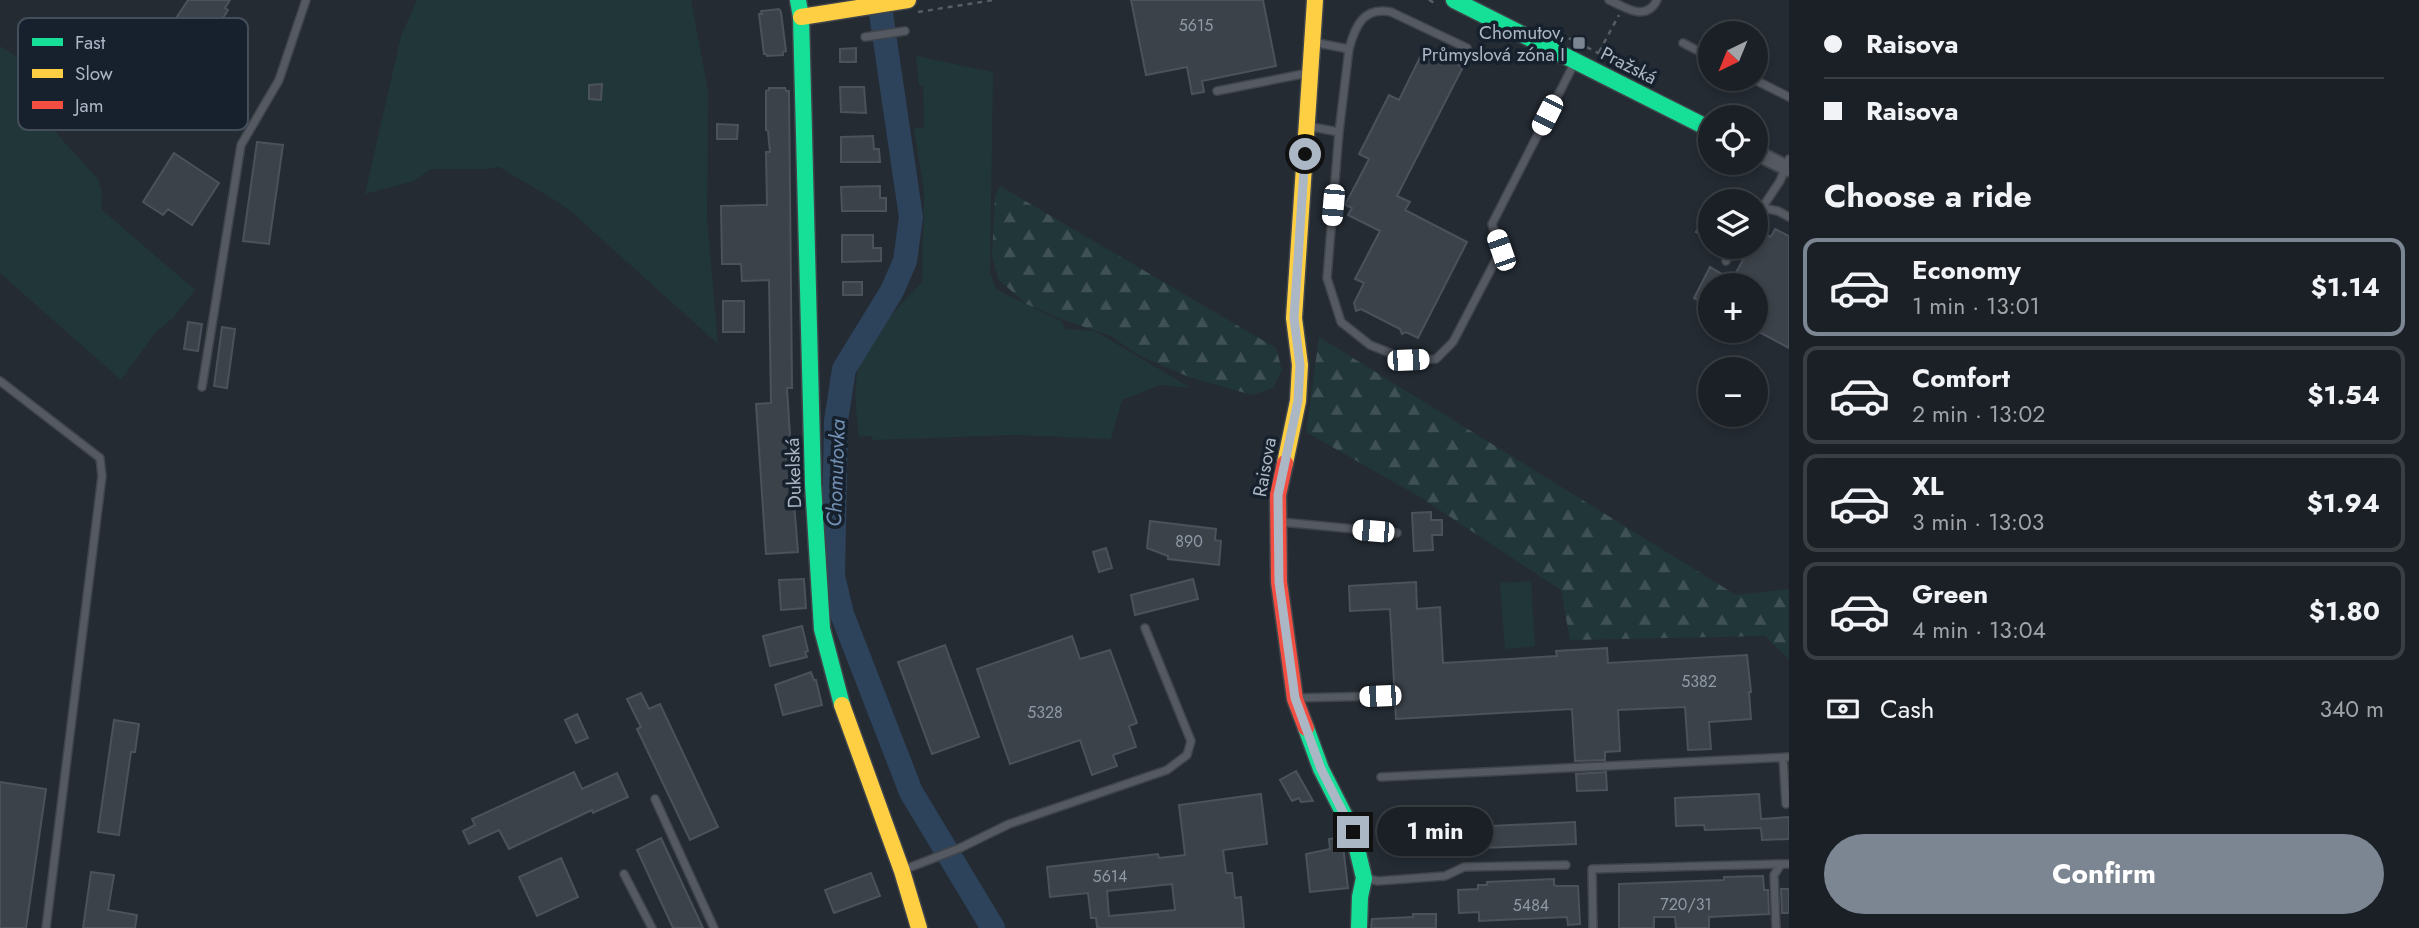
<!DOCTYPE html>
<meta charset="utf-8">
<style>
:root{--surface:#1b2026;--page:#282d32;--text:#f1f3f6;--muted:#a0a3a7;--line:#393e43;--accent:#7c8693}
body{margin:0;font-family:Jost,sans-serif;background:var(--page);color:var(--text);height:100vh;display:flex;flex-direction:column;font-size:26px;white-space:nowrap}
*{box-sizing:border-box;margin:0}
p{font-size:23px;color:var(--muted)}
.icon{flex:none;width:38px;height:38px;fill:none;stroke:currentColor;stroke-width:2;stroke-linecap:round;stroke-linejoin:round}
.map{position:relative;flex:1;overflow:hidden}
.side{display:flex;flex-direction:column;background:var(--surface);width:630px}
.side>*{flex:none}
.guide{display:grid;align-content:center;height:154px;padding:0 35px;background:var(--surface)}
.needle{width:46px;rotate:223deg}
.controls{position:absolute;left:1698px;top:21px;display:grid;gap:14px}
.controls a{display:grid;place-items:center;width:70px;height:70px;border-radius:50%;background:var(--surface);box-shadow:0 4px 10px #0003,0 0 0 2px var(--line);font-size:35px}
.end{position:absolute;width:32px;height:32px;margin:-16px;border:9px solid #acb7c6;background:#111;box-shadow:0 0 0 4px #111}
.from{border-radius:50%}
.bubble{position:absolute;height:49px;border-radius:24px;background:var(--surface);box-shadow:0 4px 10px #0003,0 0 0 2px var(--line);font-size:23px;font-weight:700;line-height:49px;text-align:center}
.car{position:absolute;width:21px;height:42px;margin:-21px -10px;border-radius:9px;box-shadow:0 0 5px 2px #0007;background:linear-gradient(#fff 24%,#345 0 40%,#fff 0 76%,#345 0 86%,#fff 0)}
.guide b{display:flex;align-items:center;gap:24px;height:66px;font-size:26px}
.guide b+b{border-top:2px solid var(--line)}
.guide i{width:18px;height:18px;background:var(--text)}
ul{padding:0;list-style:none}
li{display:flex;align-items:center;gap:21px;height:98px;margin:0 14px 10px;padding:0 21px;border:4px solid var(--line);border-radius:14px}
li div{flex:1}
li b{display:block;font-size:26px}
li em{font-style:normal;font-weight:700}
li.active{border-color:var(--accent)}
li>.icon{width:63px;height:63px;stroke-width:1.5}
h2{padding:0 35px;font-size:32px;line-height:84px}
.pay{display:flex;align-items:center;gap:18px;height:77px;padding:0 35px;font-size:26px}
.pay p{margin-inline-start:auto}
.button{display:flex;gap:14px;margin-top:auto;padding:14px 35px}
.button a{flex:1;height:80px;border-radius:42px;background:var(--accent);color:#fff;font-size:28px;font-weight:700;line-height:80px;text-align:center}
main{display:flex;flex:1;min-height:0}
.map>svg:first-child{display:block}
</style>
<main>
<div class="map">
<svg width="1789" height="928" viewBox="0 0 1789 928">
<defs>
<pattern id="forest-firs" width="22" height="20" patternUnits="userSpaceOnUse" patternTransform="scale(1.75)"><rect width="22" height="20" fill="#213639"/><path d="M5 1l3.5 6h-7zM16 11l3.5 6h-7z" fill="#3f5154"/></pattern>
</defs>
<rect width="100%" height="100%" fill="#242b33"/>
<!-- green -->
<path fill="#213639" d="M417,0H691L708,91L707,218L718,344L575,215L558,202L499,167L485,169H431L414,181L365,194L401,36Z
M0,46L31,66L25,92L30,104L98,179L102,192L101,209L195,290L173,318L156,332L121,380L0,273Z
M916,56L993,72L990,272L995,287L1003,293L1061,321L1065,329L1095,331L1191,388L1160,385L1122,400L1111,439L1014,435L874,440L870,436L859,437C856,412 852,384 861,360C870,336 904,300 922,282L924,193L914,128L924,127L923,86L919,85Z
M1531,581L1535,646L1505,649L1500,583Z"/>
<!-- forest -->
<path fill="url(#forest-firs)" d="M1000,186L1276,348L1282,370L1273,388L1252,395L1189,377L1140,356L1111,336L1064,320L1026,304L998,279L992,256L995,196Z
M1319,337L1736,595L1789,589V659L1765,636L1570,640L1561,590L1420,497L1306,432Z"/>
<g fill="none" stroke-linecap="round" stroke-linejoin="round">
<!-- river -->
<path stroke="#2d435c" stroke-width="24" d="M879,0L911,217L905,261L892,291L844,369L836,421L833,576L842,614L911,792L993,928"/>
</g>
<!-- building -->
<path fill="#3c4249" stroke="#4b525c" stroke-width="2" fill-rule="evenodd" d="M188,0H230L225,8L228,10L173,96L140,75L156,50L149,46L162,25L169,29Z
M1131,0H1263L1276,66L1202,81L1204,92L1192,94L1187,67L1146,75Z
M779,9L781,12L786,51L783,52V55L767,56L766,54H764L759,14H762L761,11Z
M1425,47L1463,67L1397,196L1410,202L1405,210L1467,242L1418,338L1406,332L1402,334L1400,329L1361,309L1356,311L1354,303L1364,283L1355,279L1380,231L1348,215L1352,208L1345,205L1369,159L1359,154L1389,95L1399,100Z
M856,48V62H840V49Z
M602,84L601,100L589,99V85Z
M840,87H864L866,113L841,112Z
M769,88H785L786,91H789L792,388H787L791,452H796L799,503H794L798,552L766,554L756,404L771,403L769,280L742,281L741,264H722L721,206L767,205L766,152H770L768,131L766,130V91L769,90Z
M717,124L738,125L737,139H717Z
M873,136L874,149H879L880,162H841V137Z
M257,142L283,145L269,244L243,241Z
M174,153L219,183L192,225L168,209L163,215L143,202Z
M880,186V198H886V211H842L841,187Z
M1710,206V239L1696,232Z
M1775,229L1789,236V348L1755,330V285H1710V307L1694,298L1710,267L1732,280L1750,247H1755V236L1762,239L1765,234L1771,237Z
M842,235H873V248H881V261L842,262Z
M843,282H862V295H843Z
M723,301H744V332H723Z
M188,322L202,324L198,351L184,349Z
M222,327L235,329L227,388L214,386Z
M1431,512V520H1442V535H1432L1433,550L1414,551L1412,513Z
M1150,521L1216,529L1215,540L1221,541L1219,565L1168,559V556L1147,548Z
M1106,548L1112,568L1099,572L1093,552Z
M804,579L806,608L781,610L779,580Z
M1193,579L1198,599L1135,615L1131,595Z
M1416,582L1417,609L1440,607L1443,663L1557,656L1556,651L1607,648L1608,663L1747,655L1751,692H1749L1751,719L1709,722L1711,749L1688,750L1685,707L1618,710L1620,751L1605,752V760L1575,761L1572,709L1396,719L1390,609L1350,611L1349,586Z
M802,626L808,651L805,652L807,657L770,666L763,636Z
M1072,636L1080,659L1110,650L1137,723L1129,726L1136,747L1113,755L1117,766L1092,775L1080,740L1010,764L977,669Z
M945,645L979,737L932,754L898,662Z
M811,672L814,680H816L822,705L783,715L775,685Z
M641,693L649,709L660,704L718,827L690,840L637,729L641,727L627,699Z
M577,714L588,738L576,743L565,720Z
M114,720L139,724L135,752H131L119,835L98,832Z
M1296,771L1313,801L1301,802L1299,798L1292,801L1280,780Z
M574,772L582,789L617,773L628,797L593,813L592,810L509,849L499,830L469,844L463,831L475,825L472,819Z
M1606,772L1607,790L1577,791L1576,774Z
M0,782L46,789L26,928H0Z
M1261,794L1267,844L1223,850L1226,873H1232L1235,898L1241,897L1244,928H1101L1097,927L1096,918H1091L1088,893L1050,897L1047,867L1158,854L1159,858L1185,855L1179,805ZM1172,884L1175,910L1109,916L1107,891Z
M1759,794L1761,819L1789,817V839L1762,840L1761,828L1705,830L1704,825L1676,826L1675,798Z
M1575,822L1576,844L1482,848L1481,829L1492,828V826Z
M1446,829L1447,850L1387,853L1386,831Z
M1342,837L1348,888L1310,892L1306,854L1330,849L1329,839Z
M661,838L703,928H673L637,850Z
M561,858L578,897L537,916L519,877Z
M91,872L114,875L108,910L137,915L135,928H83Z
M871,873L880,896L834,913L825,890Z
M1763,876L1764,890H1768L1769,914L1709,917V928H1676L1675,917H1654V928H1619V884L1724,880V877Z
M1554,879V885L1557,886H1578L1580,924L1568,925L1567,917L1479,921V912L1459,913L1458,890L1478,889V885H1487V882Z
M1781,889H1789V913H1782Z
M1413,914H1436V928H1371L1372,919L1413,917Z"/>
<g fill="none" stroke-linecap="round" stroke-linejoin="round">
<!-- lane casing -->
<g stroke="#40454b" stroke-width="10">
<path id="lane" d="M1609,0C1626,8 1646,22 1657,0
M865,37L905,31
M1312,42L1349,49L1339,132L1327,278L1341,322L1370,345L1408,360L1436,359L1453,342L1501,250L1492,224L1575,62
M1683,43L1710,57
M1349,49C1355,26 1364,6 1391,12L1467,48
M1753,79L1789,97
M1217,91L1308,73
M1307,126L1339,132
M1762,208L1780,181L1789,159
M1755,212L1762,208L1778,211L1789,217
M1726,261L1733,247
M0,381L100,458L102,476L46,928
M202,387L241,145L279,80L306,0
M1281,522L1397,533
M1295,698L1380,696
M1783,758L1786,804L1789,803
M1381,777L1789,757
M655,799L714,928
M903,870L960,848L1009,824L1167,770L1187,755L1191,741L1145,628
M624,874L652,928
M1364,878L1378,881L1445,876L1464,867L1566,865
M1593,928L1592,869L1781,864
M1776,928L1774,875L1781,864H1789"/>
</g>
<!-- street casing -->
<g stroke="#40454b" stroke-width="18">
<path id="street" d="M1755,152L1789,169"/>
</g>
<!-- fast casing -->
<g stroke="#40454b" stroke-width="19">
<path id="fast" d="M798,0L801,17L813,484L822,629L842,705
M1454,0L1710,129
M1306,728L1321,769L1353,832L1364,878L1360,897L1359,928"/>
</g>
<!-- slow casing -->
<g stroke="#40454b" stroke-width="19">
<path id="slow" d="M801,17L908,0
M1285,463L1298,401L1300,365L1294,318L1315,0
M842,705L902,871L919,928"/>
</g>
<!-- jam casing -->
<g stroke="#40454b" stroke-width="19">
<path id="jam" d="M1285,463L1278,495L1279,582L1295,699L1306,728"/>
</g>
<!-- path -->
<path stroke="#565e64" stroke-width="2.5" stroke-dasharray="5 5" stroke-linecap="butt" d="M1429,0L1438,5
M918,12L994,0
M1551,29L1614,61
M1599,52L1619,15"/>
<!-- lane -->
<use href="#lane" stroke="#545962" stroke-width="7"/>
<!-- street -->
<use href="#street" stroke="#545962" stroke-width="14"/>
<!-- fast -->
<use href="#fast" stroke="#16e098" stroke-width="16"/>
<!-- slow -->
<use href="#slow" stroke="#ffcf43" stroke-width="16"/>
<!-- jam -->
<use href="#jam" stroke="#f24e42" stroke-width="16"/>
</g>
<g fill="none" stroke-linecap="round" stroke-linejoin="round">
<!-- route -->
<path stroke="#acb7c6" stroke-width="9" d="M1305,154L1294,318L1300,365L1298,401L1278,495L1279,582L1295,698L1321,769L1353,832"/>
</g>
<!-- markers -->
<rect fill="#7c8693" stroke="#17212d" stroke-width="2.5" x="1572" y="36" width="14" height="14" rx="3.5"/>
<g text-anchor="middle" stroke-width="7" stroke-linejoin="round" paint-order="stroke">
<!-- number labels -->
<g font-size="16" fill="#909aa7">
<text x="1196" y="31">5615</text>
<text x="1189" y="547">890</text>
<text x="1699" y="687">5382</text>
<text x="1045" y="718">5328</text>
<text x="1110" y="882">5614</text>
<text x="1686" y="910">720/31</text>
<text x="1531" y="911">5484</text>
</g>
<!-- poi labels -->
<g font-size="19" fill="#acb7c6" stroke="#17212d" text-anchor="end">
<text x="1565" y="39">Chomutov,<tspan x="1565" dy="22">Průmyslová zóna I</tspan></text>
</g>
<!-- street labels -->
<g font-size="19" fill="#acb7c6" stroke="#17212d">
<text transform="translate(1629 65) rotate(27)" y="7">Pražská</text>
<text transform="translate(1264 467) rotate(-80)" y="7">Raisova</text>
<text transform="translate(793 473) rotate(-92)" y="7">Dukelská</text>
</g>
<!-- water labels -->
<g font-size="21" font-style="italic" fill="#718fb2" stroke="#17212d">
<text transform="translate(836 473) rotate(-88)" y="7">Chomutovka</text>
</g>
</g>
<!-- legend -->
<rect x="18" y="18" width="230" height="112" rx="10" fill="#17212d" stroke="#444e5b" stroke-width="2"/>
<rect x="32" y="38" width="31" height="8" fill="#16e098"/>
<rect x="32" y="69" width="31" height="9" fill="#ffcf43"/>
<rect x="32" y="101" width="31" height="8" fill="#f24e42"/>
<g font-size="19" fill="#acb7c6">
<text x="75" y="49">Fast</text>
<text x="75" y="80">Slow</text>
<text x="75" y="112">Jam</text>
</g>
</svg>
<div class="controls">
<a><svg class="needle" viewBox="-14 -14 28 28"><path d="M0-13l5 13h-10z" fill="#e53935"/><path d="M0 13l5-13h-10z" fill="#a0a3a7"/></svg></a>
<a><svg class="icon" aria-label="locate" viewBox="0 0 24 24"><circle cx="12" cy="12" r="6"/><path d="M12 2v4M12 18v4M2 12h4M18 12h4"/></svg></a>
<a><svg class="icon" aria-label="layers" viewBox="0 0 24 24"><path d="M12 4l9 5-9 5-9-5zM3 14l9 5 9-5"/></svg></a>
<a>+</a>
<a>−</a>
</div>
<i class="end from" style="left:1305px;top:154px"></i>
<i class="end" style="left:1353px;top:832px"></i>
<div class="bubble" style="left:1377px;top:807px;width:116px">1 min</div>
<i class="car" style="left:1547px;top:115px;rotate:207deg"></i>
<i class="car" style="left:1333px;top:205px;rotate:185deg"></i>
<i class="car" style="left:1501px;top:250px;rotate:341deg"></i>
<i class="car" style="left:1408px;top:360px;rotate:88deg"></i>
<i class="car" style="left:1373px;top:531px;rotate:275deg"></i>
<i class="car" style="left:1380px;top:696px;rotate:268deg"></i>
</div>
<section class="side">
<div class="guide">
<b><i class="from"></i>Raisova</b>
<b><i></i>Raisova</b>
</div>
<h2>Choose a ride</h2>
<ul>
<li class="active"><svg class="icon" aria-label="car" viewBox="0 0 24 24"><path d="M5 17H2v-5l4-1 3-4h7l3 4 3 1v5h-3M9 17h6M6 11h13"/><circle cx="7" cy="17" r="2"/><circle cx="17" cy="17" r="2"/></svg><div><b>Economy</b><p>1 min · 13:01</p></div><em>$1.14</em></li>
<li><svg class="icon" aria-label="car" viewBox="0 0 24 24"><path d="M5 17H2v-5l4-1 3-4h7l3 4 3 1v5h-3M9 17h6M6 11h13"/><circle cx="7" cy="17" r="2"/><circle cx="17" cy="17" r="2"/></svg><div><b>Comfort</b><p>2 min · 13:02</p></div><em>$1.54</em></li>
<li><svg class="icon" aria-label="car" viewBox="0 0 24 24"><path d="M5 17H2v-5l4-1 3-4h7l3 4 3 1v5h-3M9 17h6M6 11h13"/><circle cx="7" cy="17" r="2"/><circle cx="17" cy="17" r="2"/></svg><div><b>XL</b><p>3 min · 13:03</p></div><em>$1.94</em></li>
<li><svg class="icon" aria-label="car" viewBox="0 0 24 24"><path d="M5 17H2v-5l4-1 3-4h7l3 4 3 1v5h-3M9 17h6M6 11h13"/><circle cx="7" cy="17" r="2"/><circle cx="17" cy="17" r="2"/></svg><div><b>Green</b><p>4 min · 13:04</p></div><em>$1.80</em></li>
</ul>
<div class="pay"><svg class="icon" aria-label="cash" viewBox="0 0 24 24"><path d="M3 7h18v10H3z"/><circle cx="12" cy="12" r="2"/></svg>Cash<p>340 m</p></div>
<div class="button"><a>Confirm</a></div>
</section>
</main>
